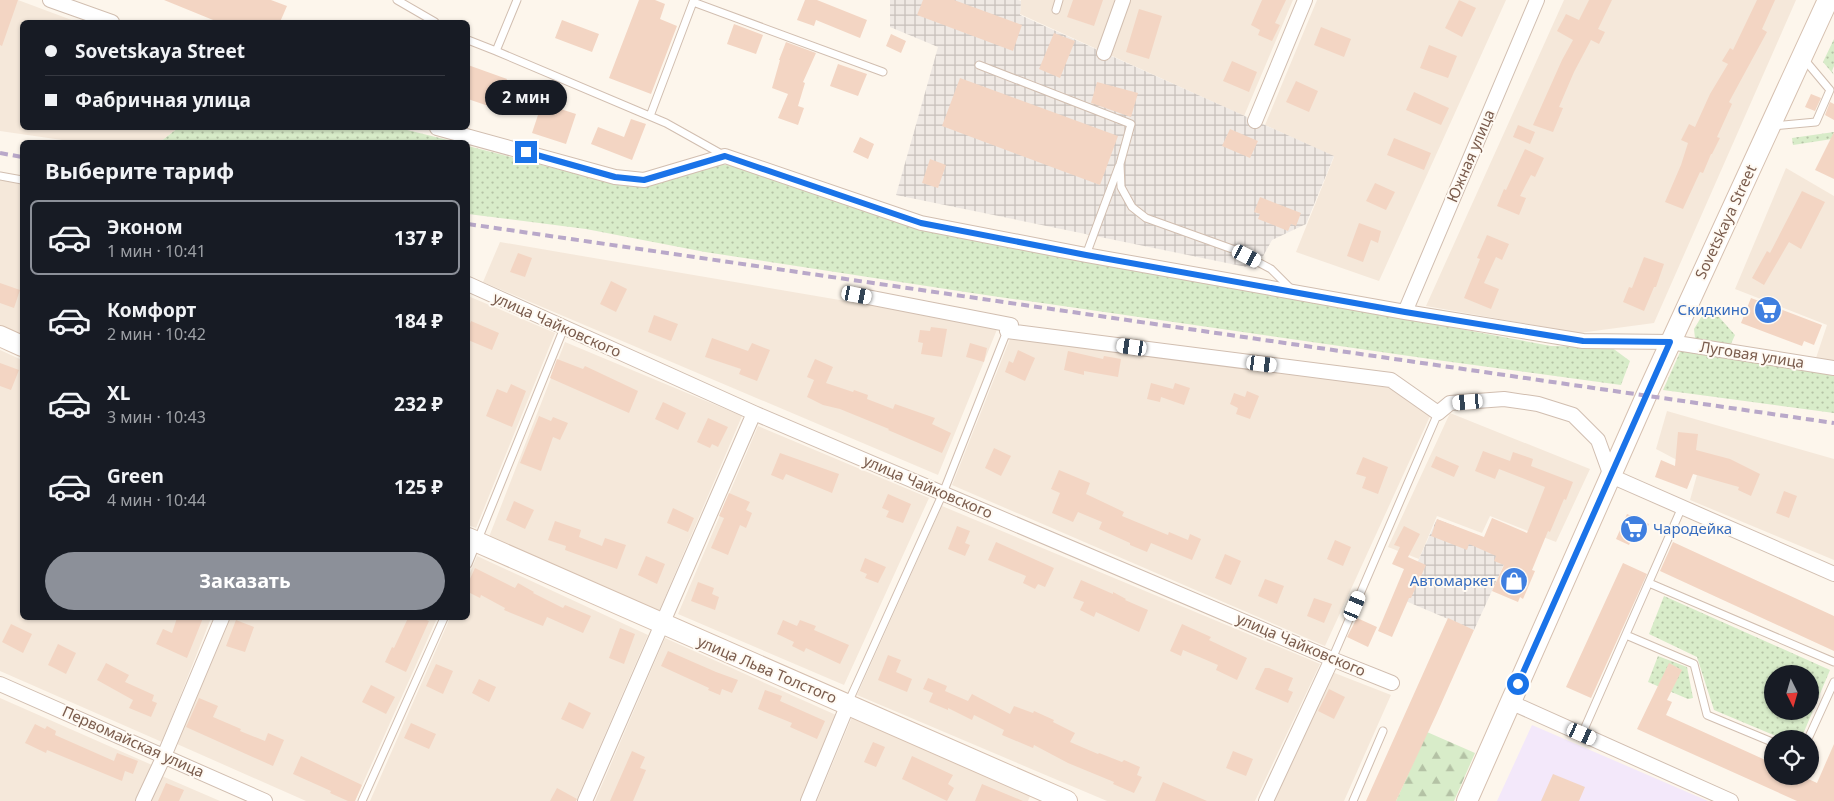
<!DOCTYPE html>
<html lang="ru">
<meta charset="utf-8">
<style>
:root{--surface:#171b24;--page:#20242c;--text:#f1f3f6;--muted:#9ea1a6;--line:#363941;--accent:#8c9099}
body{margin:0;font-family:"Noto Sans",sans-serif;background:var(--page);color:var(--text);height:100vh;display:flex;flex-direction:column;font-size:19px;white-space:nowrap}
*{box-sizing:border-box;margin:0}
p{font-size:16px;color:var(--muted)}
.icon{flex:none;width:28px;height:28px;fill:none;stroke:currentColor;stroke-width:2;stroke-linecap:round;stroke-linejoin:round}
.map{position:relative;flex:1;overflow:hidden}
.details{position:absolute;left:20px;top:140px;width:450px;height:480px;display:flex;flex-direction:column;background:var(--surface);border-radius:8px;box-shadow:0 1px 4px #0004}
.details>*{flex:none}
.hud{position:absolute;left:20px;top:20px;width:450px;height:110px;border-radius:8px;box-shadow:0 1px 4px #0004;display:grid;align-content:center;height:110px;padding:0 25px;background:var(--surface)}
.needle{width:32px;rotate:175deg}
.controls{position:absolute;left:1764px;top:665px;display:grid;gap:10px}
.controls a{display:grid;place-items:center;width:55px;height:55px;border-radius:50%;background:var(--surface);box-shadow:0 1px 4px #0004;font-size:25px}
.end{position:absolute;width:22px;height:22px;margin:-11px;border:6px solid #1a73e8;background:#fff;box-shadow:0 0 0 2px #fff}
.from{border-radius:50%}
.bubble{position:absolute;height:35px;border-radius:18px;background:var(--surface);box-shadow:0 1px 4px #0004;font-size:16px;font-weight:700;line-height:35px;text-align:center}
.car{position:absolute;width:15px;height:30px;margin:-15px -8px;border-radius:6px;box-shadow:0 0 4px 1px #0007;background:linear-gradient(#fff 24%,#345 0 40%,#fff 0 76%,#345 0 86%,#fff 0)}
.hud b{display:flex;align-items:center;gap:18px;height:48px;font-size:19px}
.hud b+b{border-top:1px solid var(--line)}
.hud i{width:12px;height:12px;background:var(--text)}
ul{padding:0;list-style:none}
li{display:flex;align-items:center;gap:15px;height:75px;margin:0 10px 8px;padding:0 15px;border:2px solid transparent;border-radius:8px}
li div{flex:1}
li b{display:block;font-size:19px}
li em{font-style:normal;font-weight:700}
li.selected{border-color:var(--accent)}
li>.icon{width:45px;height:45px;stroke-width:1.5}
h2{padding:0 25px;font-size:22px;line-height:60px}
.action{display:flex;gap:10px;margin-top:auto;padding:10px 25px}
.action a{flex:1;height:58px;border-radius:30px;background:var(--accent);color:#fff;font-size:20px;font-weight:700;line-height:58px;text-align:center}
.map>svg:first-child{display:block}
</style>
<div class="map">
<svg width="1834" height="801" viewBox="0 0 1834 801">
<defs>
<pattern id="industrial-grid" width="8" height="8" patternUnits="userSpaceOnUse" patternTransform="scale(1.25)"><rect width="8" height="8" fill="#efe9e4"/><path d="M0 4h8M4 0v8" fill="none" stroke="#c7c0bb"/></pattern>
<pattern id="grass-dots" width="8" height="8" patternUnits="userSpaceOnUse" patternTransform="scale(1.25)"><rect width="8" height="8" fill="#d8ecc9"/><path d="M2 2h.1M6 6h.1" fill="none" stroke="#b4c2a5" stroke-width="1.8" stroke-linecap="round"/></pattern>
<pattern id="forest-firs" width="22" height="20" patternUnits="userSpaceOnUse" patternTransform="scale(1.25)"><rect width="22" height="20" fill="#d8ecc9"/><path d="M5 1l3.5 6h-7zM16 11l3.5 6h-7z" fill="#b4c2a5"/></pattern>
</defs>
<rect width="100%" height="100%" fill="#fdf6ec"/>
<!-- residential -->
<path fill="#f5e8da" d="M0,0H18L77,22H22V128H178L160,142H76L0,131Z
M1021,0H1293L1244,116L1020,14Z
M1317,0H1506L1379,281L1296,252L1334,157L1265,125Z
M1564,0H1796L1654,323L1579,333L1426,306Z
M1786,168L1834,196V361L1816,358L1827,325L1735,289Z
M0,180L22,184V336L0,326Z
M500,242L998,327L938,475L483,282Z
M468,296L555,333L476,528L468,525Z
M1010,339L1379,381L1426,400L1431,414L1325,646L952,485Z
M565,342L742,416L659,611L489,537Z
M0,350L22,360V618H211L162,742L0,671Z
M1667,411L1834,459V560L1690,500L1698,471L1656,449Z
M1450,413L1590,469L1556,542L1490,516L1482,533L1437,516L1419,559L1388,547Z
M758,426L929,498L844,685L678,614Z
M942,506L1320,664L1255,801H1107L857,695Z
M477,556L648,635L576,801H370L450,618H468V578Z
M228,618H437L355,801H306L177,744Z
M665,638L836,715L801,801H595Z
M1332,672L1391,695L1344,801H1274Z
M0,698L152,765L135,801H0Z
M852,717L1030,796L1028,801H817Z
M162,776L220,801H150Z"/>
<!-- industrial -->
<path fill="url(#industrial-grid)" d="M890,0H1018L1021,1L1020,15L1334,156L1306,224L1272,240L1256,269L896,195L938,47L890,27Z
M1437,519L1511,549L1474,630L1401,599Z"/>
<!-- education -->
<path fill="#f3e8fa" d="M1532,725L1708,801H1497Z"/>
<!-- grass -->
<path fill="url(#grass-dots)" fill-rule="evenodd" d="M1834,39V66L1832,71L1834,75L1823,62Z
M178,128H399L456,142H160Z
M1834,132L1832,139L1793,145L1792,138Z
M468,146L604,181L633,185L655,184L719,164L734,166L920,228L1551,346L1611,347L1630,361L1621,385L1444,361L972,293L705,252L586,229L468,214Z
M1703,314L1719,317L1735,335L1730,346L1699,342L1695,338L1694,329Z
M1681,350L1834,375V413L1663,390Z
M1664,596L1830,670L1801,739H1783L1714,710L1697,657L1649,634ZM1772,674H1810V711H1772Z
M1658,656L1687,667L1693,698L1688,699L1648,682Z"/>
<!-- forest -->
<path fill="url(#forest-firs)" d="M1427,732L1475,753L1454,801H1396Z"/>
<!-- building -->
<path fill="#f3d5c3" d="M0,0H18L2,46L0,45Z
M164,0H271L287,6L280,22H218Z
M639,0H655L665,4L660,19L677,26L651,94L609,78Z
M805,0H817L867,20L860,38L816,20L814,26L797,20Z
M923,0H954L1022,25L1013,51L917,15Z
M1073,0H1103L1094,26L1067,17Z
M1262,0H1286L1275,23L1280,25L1272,41L1258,35L1260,30L1251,25Z
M1459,0L1476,8L1462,37L1445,28Z
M1589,0H1612L1598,29L1605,32L1599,44L1591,40L1574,72L1559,107L1563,108L1553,132L1533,125L1562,60L1573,40L1557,31L1566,14L1579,20Z
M1757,0H1775L1762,29L1767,32L1729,102L1732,104L1717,137L1720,138L1712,154H1711L1703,173L1700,172L1683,209L1665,202L1681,165L1688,143L1681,140L1689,124L1695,127L1710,94L1728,64L1722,61L1730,48L1733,50Z
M1139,9L1162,16L1149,59L1126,52Z
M562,20L599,34L592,52L555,38Z
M734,24L763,35L756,54L727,44Z
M1321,27L1351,39L1344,57L1314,45Z
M1054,33L1075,41L1060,78L1039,69Z
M891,34L906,41L901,53L886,46Z
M786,42L816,53L803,82L805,83L798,106L804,108L798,125L778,118L788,94L772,88L780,60H779Z
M1429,45L1457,56L1448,78L1420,68Z
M1232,61L1257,72L1249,92L1223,81Z
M838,64L867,74L858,96L830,86Z
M468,65L507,79L497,109L468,99Z
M960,78L1118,136L1100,185L942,126Z
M1296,81L1318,91L1309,112L1286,102Z
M1097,82L1138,93L1131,117L1091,103Z
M1414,92L1449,108L1441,125L1406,110Z
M1811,94L1821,98L1815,111L1805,107Z
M1830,102L1834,104V120L1825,115Z
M542,103L576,114L566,144L532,133Z
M631,119L646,124L632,160L591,144L598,127L624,137Z
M1518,125L1535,132L1530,144L1513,137Z
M1230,129L1258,141L1250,158L1222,146Z
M1834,132V179L1815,170Z
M860,137L874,144L868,159L853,152Z
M1394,138L1431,153L1424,170L1387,155Z
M1525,149L1544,158L1535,177L1531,175L1520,196L1526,198L1519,215L1497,206L1504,189L1506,190Z
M930,159L946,165L938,188L922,183Z
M1375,183L1395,192L1386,210L1366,201Z
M1802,191L1825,202L1801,249L1789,242L1764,285L1752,278L1767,251L1770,253Z
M1260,197L1301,213L1296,226L1291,224L1288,231L1258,219L1260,214L1254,212Z
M1359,223L1381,231L1378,243L1371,240L1363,262L1347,256Z
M1487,235L1509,244L1502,260L1496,257L1484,283L1499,289L1491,309L1464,298L1480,259L1477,258Z
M518,253L532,258L525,277L510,272Z
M1644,257L1664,264L1656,287H1654L1644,311L1623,302L1629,287L1632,288Z
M611,281L627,289L616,312L600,304Z
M0,283L20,290L14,308L0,303Z
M1751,298L1822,325L1814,345L1804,341L1802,346L1741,323Z
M654,315L678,324L671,341L648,332Z
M471,321L499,333L492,350L468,340V329Z
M931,327L947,329L942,357L921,354L923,343L918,342L920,330L930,331Z
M712,338L748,351L752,343L770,350L757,381L739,374L741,369L705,357Z
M970,343L987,348L984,362L966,357Z
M1018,350L1035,358L1025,381L1005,372L1009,361L1013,363Z
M1068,351L1103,359L1104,356L1121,359L1118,377L1084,371V375L1064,370Z
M557,359L583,369L585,366L638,391L629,413L550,378Z
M815,359L833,367L826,383L853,392L854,390L868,395L867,399L893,409L895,404L935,418L932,424L951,433L942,453L888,430L889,429L840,409L823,405L807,397L814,380L807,377Z
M0,363L19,370L11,390L0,386Z
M1151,383L1173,389L1175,383L1190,388L1184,405L1161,397L1160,402L1147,399Z
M511,384L526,391L512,427L486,416L497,389L507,393Z
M1247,391L1259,396L1250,419L1236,414L1238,408L1230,404L1234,393L1245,397Z
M663,402L686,413L678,430L655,419Z
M539,416L551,421L553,417L568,423L560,440L553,437L541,471L520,463Z
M708,418L728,427L718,447L712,444L710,448L697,442Z
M1678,432L1698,434L1696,450L1730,459L1760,474L1751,496L1738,490L1739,487L1693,474L1687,489L1655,477L1661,460L1675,466Z
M994,448L1011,456L1001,476L985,468Z
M1483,451L1510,461L1513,452L1533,459L1531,466L1573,482L1566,500L1564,499L1550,532L1548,531L1532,570L1535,571L1523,599L1520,597L1518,602L1492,591L1504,565L1494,561L1496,556L1469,544L1467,550L1431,536L1437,519L1484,537L1492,518L1527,533L1545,487L1499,469L1495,479L1475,471Z
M780,453L839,474L832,493L786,474L783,480L771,475Z
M1436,456L1459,466L1454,477L1431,467Z
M1363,457L1388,467L1378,494L1362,488L1366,477L1356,474Z
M1059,470L1090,483L1086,494L1124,512L1122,516L1168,535L1169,532L1188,540L1190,534L1201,539L1192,560L1151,543L1147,552L1130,545V543L1099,529L1102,522L1078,512L1073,522L1052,513L1060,493L1051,489Z
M1784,491L1797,496L1789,518L1776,513Z
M729,493L750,502L746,510L752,513L746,528L740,525L728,555L711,548L724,518L719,516Z
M888,494L911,504L903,523L886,517L889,511L882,508Z
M514,501L534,510L525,529L506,520Z
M673,508L694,518L688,532L667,523Z
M1627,514L1649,524L1643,538L1634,534L1629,545L1616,539Z
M555,521L581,530L579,537L602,546L605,538L626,545L617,569L565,550L566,546L548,540Z
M957,526L970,531L965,543L970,545L965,556L948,549Z
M1404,526L1420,534L1408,557L1426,565L1411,598H1409L1392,637L1378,631L1404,569L1392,564L1400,547L1394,545Z
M1335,540L1351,547L1343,566L1327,559Z
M996,542L1054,568L1045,587L1038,584L1035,589L1023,583L1026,576L988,560Z
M1673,542L1834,616V651L1660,571Z
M1225,554L1241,561L1231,585L1215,578Z
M646,556L665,564L657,584L638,575Z
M865,558L886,567L878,583L865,578L867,574L860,571Z
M1623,563L1647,574L1591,698L1566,687Z
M475,568L515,588L518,583L534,592L533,593L563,608L565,605L591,616L583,633L547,617L543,626L504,610L505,608L481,595L480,598L468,592V583Z
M1265,579L1284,586L1277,604L1258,596Z
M1081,580L1113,594V592L1126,599L1125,600L1148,610L1139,632L1096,612L1094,617L1080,610L1084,602L1073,598Z
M698,582L714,588L712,594L719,597L715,610L691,601Z
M1314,598L1332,604L1324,623L1307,616Z
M177,618H203L187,658L156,644L163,629L172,633Z
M408,618H421L429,621L406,672L385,662L392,647L394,648Z
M1357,618L1377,627L1368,647L1347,637Z
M1448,618L1474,630L1437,713L1396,801H1366Z
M236,620L254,627L245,652L226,646Z
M783,620L797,626L800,620L816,626L814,630L849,645L840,664L806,648L804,652L792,646L794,642L777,634Z
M11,624L32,634L23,653L2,642Z
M1182,624L1211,637L1209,640L1247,658L1237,680L1216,670L1218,665L1183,650L1181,656L1170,651Z
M620,628L635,634L624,664L609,658Z
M58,644L76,653L66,674L48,665Z
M668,651L716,672L738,680L732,693L722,689L720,695L708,690L709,688L661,666Z
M888,655L901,660L896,672L912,679L907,692L878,680Z
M106,663L129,675L125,682L154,695L152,701L157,703L151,717L129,708L133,700L97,680Z
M1669,663L1682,670L1667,700L1672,702L1666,715L1772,763V776H1802L1817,783L1834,744V801H1797L1637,729Z
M436,664L453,671L443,694L426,686Z
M1265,668H1269L1293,678L1288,690L1293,692L1288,703L1255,689Z
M928,678L947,686L945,691L968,701L972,694L1010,714L1014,706L1033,713L1034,711L1054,720L1053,722L1075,733L1070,742L1098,754L1099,753L1122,762L1124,760L1140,767L1137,775L1142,777L1134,793L1113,784L1114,782L1068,763L1034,745L1033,748L1002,735L1004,730L974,715L972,720L948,708V710L929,702L933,693L923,689Z
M479,679L496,687L489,702L472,693Z
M371,685L395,697L386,714L362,702Z
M1329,689L1345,697L1334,719L1318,711Z
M765,690L782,696L780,701L825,721L817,739L790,727L792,723L758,709Z
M199,698L218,706L213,717L241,729L240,731L265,741L268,733L284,740L273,766L186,727Z
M569,702L591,713L583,729L561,719Z
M411,723L436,734L429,749L404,738Z
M35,724L45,729L47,726L56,731L55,735L114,761L117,753L138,761L133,774L125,771L122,781L47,750L46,753L25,743Z
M873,742L885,747L876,767L864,762Z
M632,751L645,757L640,768L646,770L633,801H610Z
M1233,751L1253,759L1246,776L1226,768Z
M301,756L362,785L355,801H348L330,793L331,791L293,774Z
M912,756L953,775L948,784L954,788L947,801L902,779Z
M1553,774L1585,787L1579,801H1541Z
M1163,782L1207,801H1155Z
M166,783L184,790L179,801H158Z
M982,784L1023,801H975Z
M557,788L577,799L576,801H550Z"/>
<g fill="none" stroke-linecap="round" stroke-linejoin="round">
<!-- lane casing -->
<g stroke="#d1beb0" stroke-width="9">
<path id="lane" d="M397,0L435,22
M517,0L496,51L666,123L725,156
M1056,10L1059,0
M468,40L496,51
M979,65L1131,124L1120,164L1121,187L1132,207L1146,218L1235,250L1271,269L1291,289
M650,116L693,2L883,72
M1773,126L1816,122L1830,90L1804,59
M0,176L22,180
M1086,255L1119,166
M468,564L564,328
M1649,583L1834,662
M1626,635L1694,664L1707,715L1772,742
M1332,659L1438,413
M848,703L943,493L1007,331
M1582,734L1682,507
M1808,739L1834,682
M362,801L444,618
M1353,801L1383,731"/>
</g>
<!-- street casing -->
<g stroke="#d1beb0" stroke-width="16">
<path id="street" d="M50,0L112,22
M1104,53L1123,0
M1255,121L1305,0
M437,128L615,177L644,180L725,156L921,223L1086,255L1405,312L1583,341L1670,342L1834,368
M468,284L754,413L1332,659L1392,683
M857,295L1011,325L1007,331L1391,380L1438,413L1450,403L1504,399L1538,404L1573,415L1598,440L1611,476L1834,574
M1405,312L1537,0
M0,684L265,801
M1510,702L1731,801
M143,801L164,756L222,618
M585,801L754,413
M808,801L848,704
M1266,801L1332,659"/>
</g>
<!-- secondary casing -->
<g stroke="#d6c0b0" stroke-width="22">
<path id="secondary" d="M0,336L22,346
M468,538L1067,801
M1467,801L1646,396L1828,0"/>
</g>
<!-- lane -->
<use href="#lane" stroke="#fff" stroke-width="7"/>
<!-- street -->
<use href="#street" stroke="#fff" stroke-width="14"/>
<!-- secondary -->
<use href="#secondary" stroke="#fff" stroke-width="20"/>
<!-- rail -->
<path stroke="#b9a8c9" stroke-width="4" stroke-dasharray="8 5" stroke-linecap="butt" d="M0,153L22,157
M468,224L1834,423"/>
</g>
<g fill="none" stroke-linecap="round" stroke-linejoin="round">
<!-- route -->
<path stroke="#1a73e8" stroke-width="6" d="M526,152L615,177L644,180L725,156L921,223L1086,255L1405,312L1583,341L1670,342L1518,684"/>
</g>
<!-- icons -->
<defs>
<g id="supermarket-disc" transform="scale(1.4375)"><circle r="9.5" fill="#3f7fe0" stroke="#fffaf3"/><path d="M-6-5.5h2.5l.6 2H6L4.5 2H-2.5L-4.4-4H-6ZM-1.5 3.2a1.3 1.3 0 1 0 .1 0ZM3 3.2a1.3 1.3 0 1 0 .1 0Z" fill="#fff"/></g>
<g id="shop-disc" transform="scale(1.4375)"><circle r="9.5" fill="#3f7fe0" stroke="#fffaf3"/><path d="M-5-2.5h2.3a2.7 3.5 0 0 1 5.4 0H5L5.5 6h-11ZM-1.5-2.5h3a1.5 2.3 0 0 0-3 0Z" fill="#fff"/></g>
</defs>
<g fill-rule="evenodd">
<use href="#supermarket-disc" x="1768" y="310"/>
<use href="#supermarket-disc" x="1634" y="529"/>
<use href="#shop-disc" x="1514" y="581"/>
</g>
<g text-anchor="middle" stroke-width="4" stroke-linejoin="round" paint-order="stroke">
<!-- street labels -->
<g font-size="15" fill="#7a5c4d" stroke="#fffaf3">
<text transform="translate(1471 156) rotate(-67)" y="5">Южная улица</text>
<text transform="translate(1726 222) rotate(-65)" y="5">Sovetskaya Street</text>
<text transform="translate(557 325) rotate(24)" y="5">улица Чайковского</text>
<text transform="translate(1752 355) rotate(9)" y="5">Луговая улица</text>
<text transform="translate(928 487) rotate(23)" y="5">улица Чайковского</text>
<text transform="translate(1301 645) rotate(23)" y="5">улица Чайковского</text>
<text transform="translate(767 670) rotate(23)" y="5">улица Льва Толстого</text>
<text transform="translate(133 742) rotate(24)" y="5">Первомайская улица</text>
</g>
<!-- shop labels -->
<g font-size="15" fill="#366cbe" stroke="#fffaf3" text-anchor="end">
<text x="1749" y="315">Скидкино</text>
<text x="1653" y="534" text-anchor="start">Чародейка</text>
<text x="1495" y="586">Автомаркет</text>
</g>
</g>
</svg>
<div class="controls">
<a><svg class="needle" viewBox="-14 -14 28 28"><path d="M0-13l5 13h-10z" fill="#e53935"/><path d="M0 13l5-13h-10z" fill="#9ea1a6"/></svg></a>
<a><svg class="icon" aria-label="locate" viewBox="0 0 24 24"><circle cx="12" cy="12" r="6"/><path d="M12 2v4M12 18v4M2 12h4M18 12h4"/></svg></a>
</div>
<i class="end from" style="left:1518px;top:684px"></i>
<i class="end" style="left:526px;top:152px"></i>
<div class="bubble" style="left:485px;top:80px;width:82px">2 мин</div>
<i class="car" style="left:1247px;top:256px;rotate:117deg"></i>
<i class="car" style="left:857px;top:295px;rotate:101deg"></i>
<i class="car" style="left:1132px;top:347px;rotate:278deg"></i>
<i class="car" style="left:1262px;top:364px;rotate:97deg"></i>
<i class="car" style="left:1468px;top:402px;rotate:265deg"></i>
<i class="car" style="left:1355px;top:606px;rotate:23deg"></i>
<i class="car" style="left:1582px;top:734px;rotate:114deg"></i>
<div class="hud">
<b><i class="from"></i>Sovetskaya Street</b>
<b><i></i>Фабричная улица</b>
</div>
<section class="details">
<h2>Выберите тариф</h2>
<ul>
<li class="selected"><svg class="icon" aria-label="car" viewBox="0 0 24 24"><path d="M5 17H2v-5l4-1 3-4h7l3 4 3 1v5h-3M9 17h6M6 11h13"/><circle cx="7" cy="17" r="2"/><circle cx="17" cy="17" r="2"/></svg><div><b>Эконом</b><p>1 мин · 10:41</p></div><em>137 ₽</em></li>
<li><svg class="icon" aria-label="car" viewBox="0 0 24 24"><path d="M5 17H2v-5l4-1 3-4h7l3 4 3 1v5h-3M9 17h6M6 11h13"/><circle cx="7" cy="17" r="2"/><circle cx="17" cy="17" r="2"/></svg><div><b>Комфорт</b><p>2 мин · 10:42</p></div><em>184 ₽</em></li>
<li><svg class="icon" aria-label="car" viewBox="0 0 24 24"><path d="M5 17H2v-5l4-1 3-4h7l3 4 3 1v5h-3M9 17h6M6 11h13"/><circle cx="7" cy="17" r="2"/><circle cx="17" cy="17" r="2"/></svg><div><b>XL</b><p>3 мин · 10:43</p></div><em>232 ₽</em></li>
<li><svg class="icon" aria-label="car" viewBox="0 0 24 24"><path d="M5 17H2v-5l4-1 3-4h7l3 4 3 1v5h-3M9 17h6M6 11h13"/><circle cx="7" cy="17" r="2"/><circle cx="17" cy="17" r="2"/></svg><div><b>Green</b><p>4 мин · 10:44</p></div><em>125 ₽</em></li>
</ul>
<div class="action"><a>Заказать</a></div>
</section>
</div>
